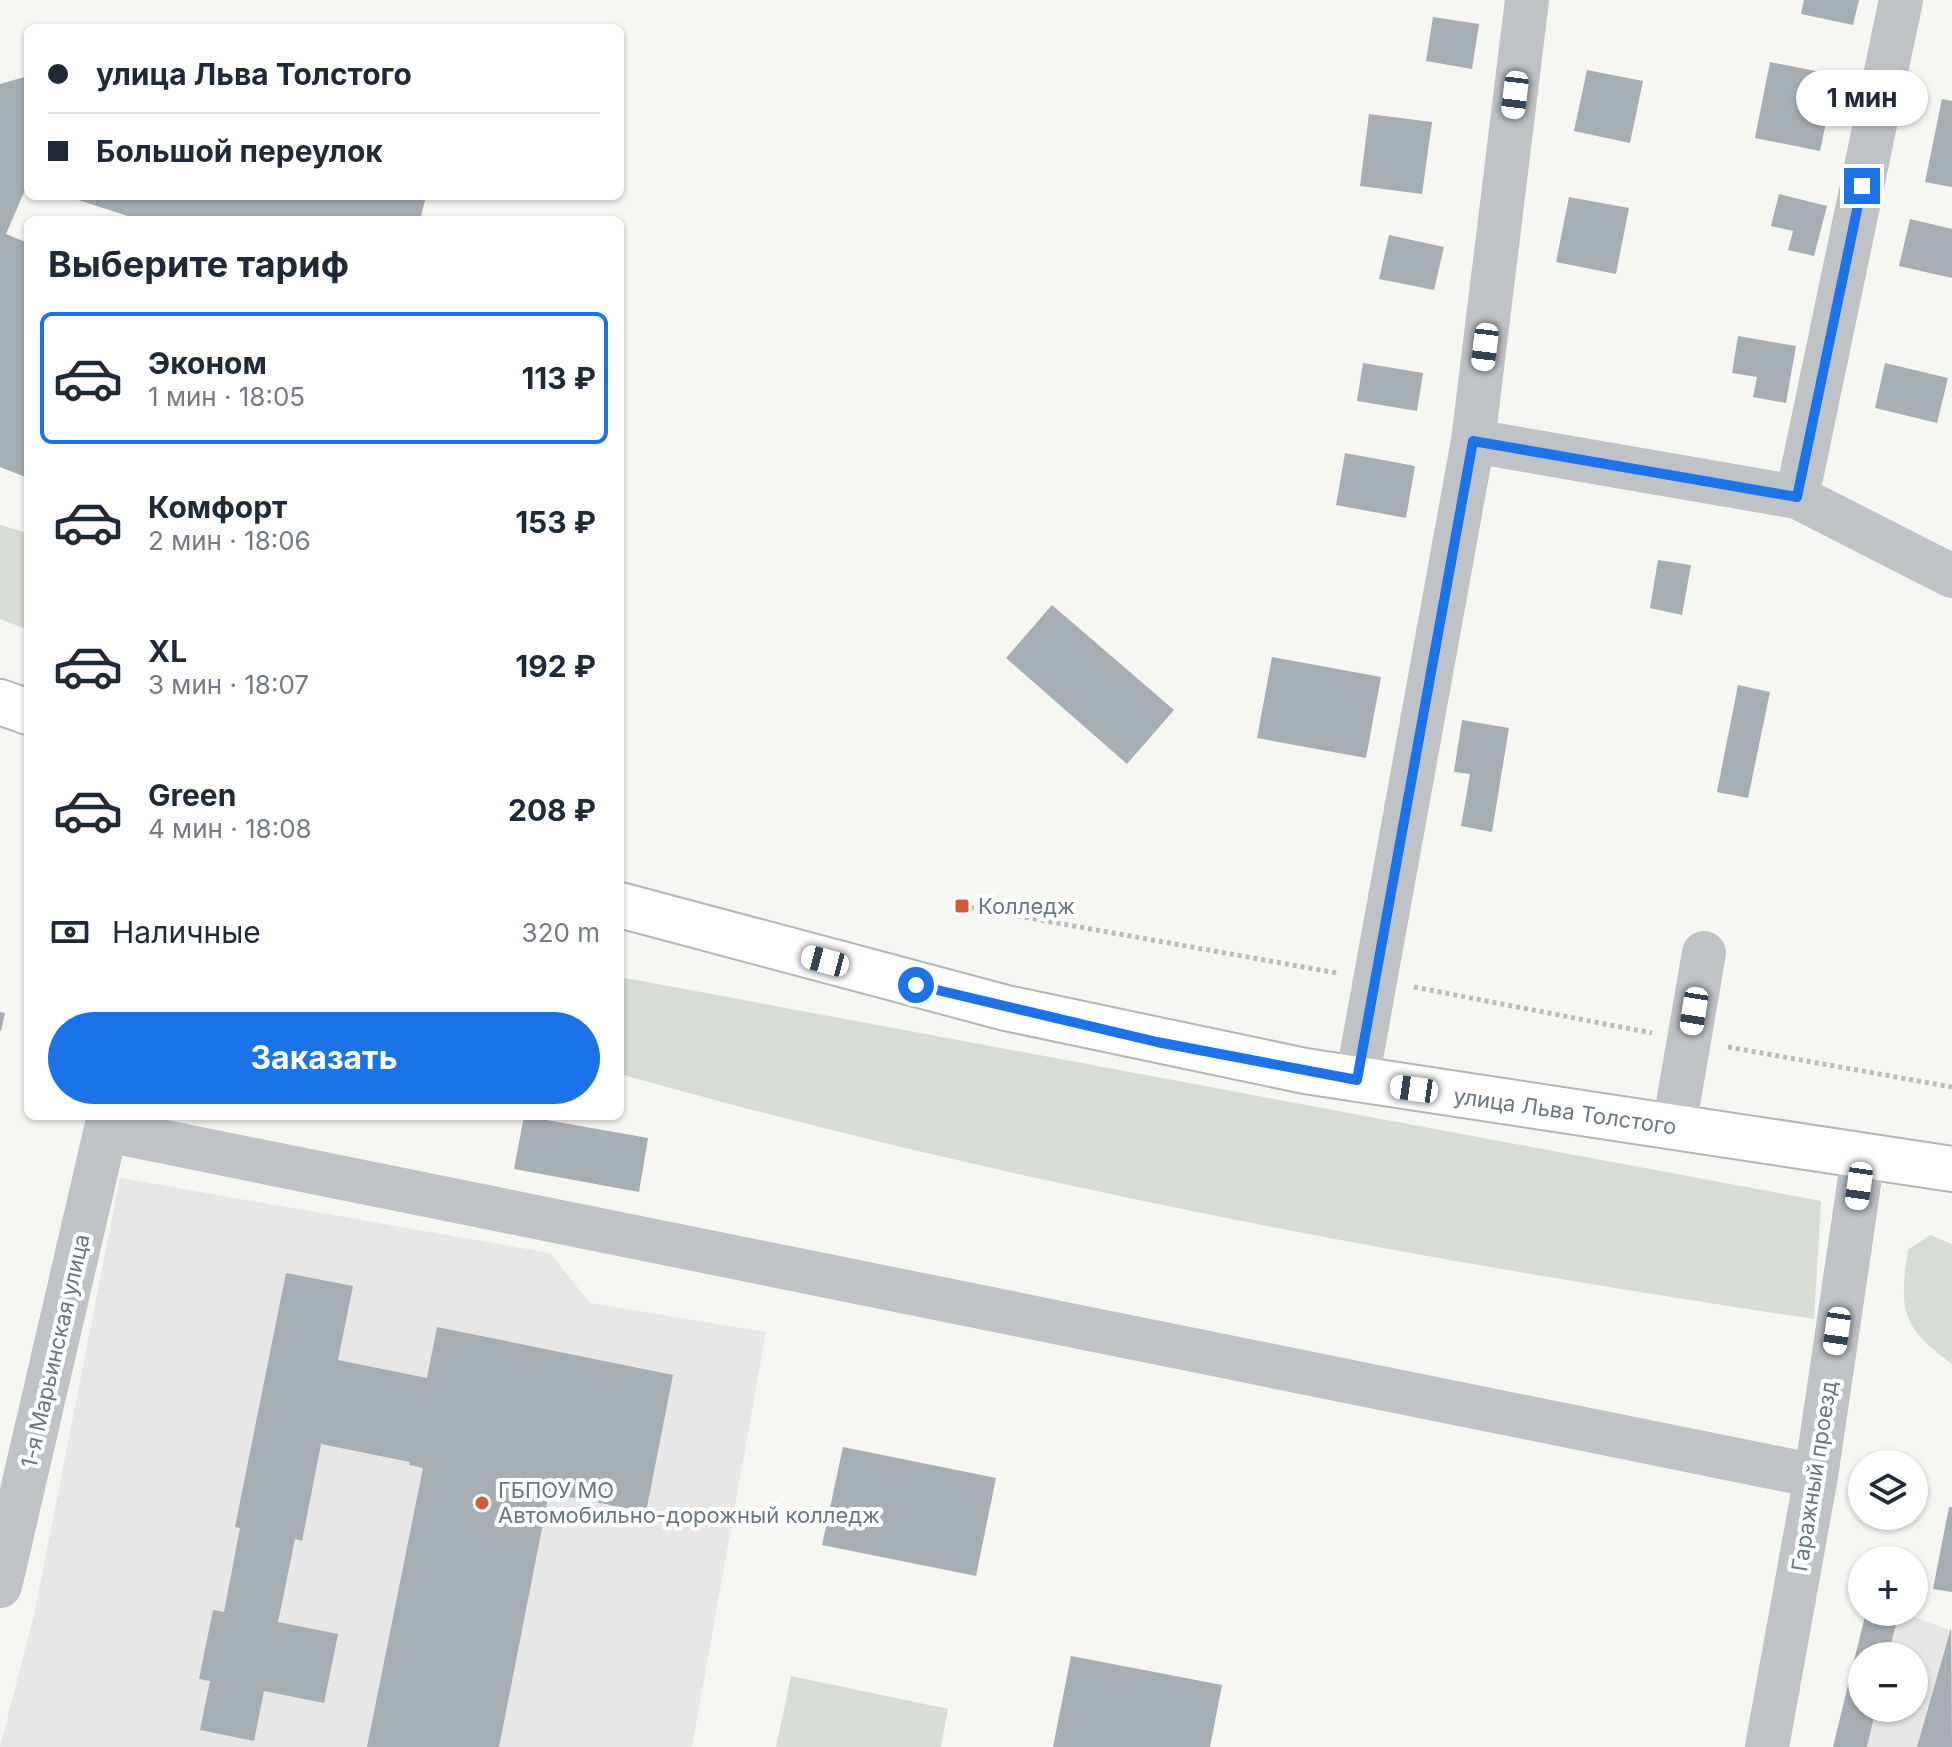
<!DOCTYPE html>
<html lang="ru">
<meta charset="utf-8">
<style>
:root{--surface:#fff;--page:#f6f6f7;--text:#1f2937;--muted:#747a83;--line:#e0e1e3;--accent:#1a73e8}
body{margin:0;font-family:Inter,sans-serif;background:var(--page);color:var(--text);height:100vh;display:flex;flex-direction:column;font-size:30px;white-space:nowrap}
*{box-sizing:border-box;margin:0}
p{font-size:26px;color:var(--muted)}
.icon{flex:none;width:44px;height:44px;fill:none;stroke:currentColor;stroke-width:2;stroke-linecap:round;stroke-linejoin:round}
.map{position:relative;flex:1;overflow:hidden}
.panel{position:absolute;left:24px;top:216px;width:600px;height:904px;display:flex;flex-direction:column;background:var(--surface);border-radius:12px;box-shadow:0 2px 6px #0004}
.panel>*{flex:none}
.top-card{position:absolute;left:24px;top:24px;width:600px;height:176px;border-radius:12px;box-shadow:0 2px 6px #0004;display:grid;align-content:center;height:176px;padding:0 24px;background:var(--surface)}
.buttons{position:absolute;left:1848px;top:1450px;display:grid;gap:16px}
.buttons a{display:grid;place-items:center;width:80px;height:80px;border-radius:50%;background:var(--surface);box-shadow:0 2px 6px #0004;font-size:40px}
.end{position:absolute;width:36px;height:36px;margin:-18px;border:10px solid #1a73e8;background:#fff;box-shadow:0 0 0 4px #fff}
.from{border-radius:50%}
.bubble{position:absolute;height:56px;border-radius:28px;background:var(--surface);box-shadow:0 2px 6px #0004;font-size:26px;font-weight:700;line-height:56px;text-align:center}
.car{position:absolute;width:24px;height:48px;margin:-24px -12px;border-radius:10px;box-shadow:0 0 6px 2px #0007;background:linear-gradient(#fff 24%,#345 0 40%,#fff 0 76%,#345 0 86%,#fff 0)}
.top-card b{display:flex;align-items:center;gap:28px;height:76px;font-size:30px}
.top-card b+b{border-top:2px solid var(--line)}
.top-card i{width:20px;height:20px;background:var(--text)}
ul{padding:0;list-style:none}
li{display:flex;align-items:center;gap:24px;height:132px;margin:0 16px 12px;padding:0 8px;border:4px solid transparent;border-radius:12px}
li div{flex:1}
li b{display:block;font-size:30px}
li em{font-style:normal;font-weight:700}
li.on{border-color:var(--accent)}
li>.icon{width:72px;height:72px;stroke-width:1.5}
h2{padding:0 24px;font-size:36px;line-height:96px}
.pay{display:flex;align-items:center;gap:20px;height:88px;padding:0 24px;font-size:30px}
.pay p{margin-inline-start:auto}
.cta{display:flex;gap:16px;margin-top:auto;padding:16px 24px}
.cta a{flex:1;height:92px;border-radius:48px;background:var(--accent);color:#fff;font-size:32px;font-weight:700;line-height:92px;text-align:center}
.map>svg:first-child{display:block}
</style>
<div class="map">
<svg width="1952" height="1747" viewBox="0 0 1952 1747">
<rect width="100%" height="100%" fill="#f6f6f3"/>
<!-- built -->
<path fill="#e6e7e6" fill-rule="evenodd" d="M120,1178L550,1253L590,1303L766,1332L692,1747H0L34,1615Z
M1866,1612H1901L1952,1631V1747H1833ZM1862,1656H1914V1708H1862Z"/>
<!-- green -->
<path fill="#d7dcd4" d="M0,525L28,533L26,629L0,619Z
M620,977L1821,1201L1814,1319C1412,1259 1011,1184 620,1074Z
M1930,1235L1952,1244V1364C1901,1327 1899,1310 1908,1250Z
M791,1676L948,1709L941,1747H776Z"/>
<!-- building -->
<path fill="#a7aeb3" d="M1804,0H1859L1853,25L1801,14Z
M1433,17L1479,24L1472,69L1426,61Z
M1770,62L1836,75L1820,151L1755,138Z
M1587,70L1643,81L1630,143L1574,131Z
M28,76V183L6,234L28,243V478L0,467V84Z
M1942,99L1952,101V187L1925,182Z
M1369,114L1432,122L1422,194L1360,186Z
M1779,194L1827,206L1814,256L1788,250L1793,231L1771,226Z
M426,196L420,220H140L69,197Z
M1569,197L1629,208L1616,274L1556,262Z
M1910,219L1952,229V278L1899,266Z
M1389,235L1444,247L1434,290L1379,279Z
M1738,336L1796,346L1786,403L1753,397L1757,377L1732,373Z
M1363,363L1423,373L1417,411L1357,401Z
M1885,363L1948,378L1937,423L1875,408Z
M1345,453L1415,466L1406,518L1336,505Z
M1658,560L1691,565L1682,615L1650,608Z
M1052,605L1174,710L1127,764L1006,658Z
M1272,657L1381,677L1366,758L1257,738Z
M1738,685L1770,692L1748,798L1717,792Z
M1462,720L1509,728L1492,832L1461,826L1470,774L1454,772Z
M0,1012L5,1013L1,1031H0Z
M524,1116L648,1138L639,1192L514,1169Z
M286,1273L353,1286L338,1360L427,1378L437,1327L673,1375L646,1512L549,1493L499,1747H367L423,1468L409,1465L410,1462L321,1444L302,1541L295,1539L278,1622L338,1634L324,1703L264,1691L254,1741L200,1730L210,1681L199,1679L213,1610L224,1612L240,1528L235,1527Z
M843,1447L996,1478L976,1576L822,1545Z
M1949,1507H1952V1592L1933,1589Z
M1866,1612H1899L1888,1656H1862V1708H1876L1867,1747H1833Z
M1951,1628L1952,1747H1917Z
M1071,1656L1222,1685L1210,1747H1053Z"/>
<g fill="none" stroke-linecap="round" stroke-linejoin="round">
<!-- highway casing -->
<g stroke="#b2b6b8" stroke-width="48">
<path id="highway" d="M0,702L28,712
M620,905L1006,1008L1305,1071L1952,1169"/>
</g>
<!-- path -->
<path stroke="#b9bcbe" stroke-width="5" stroke-dasharray="4 4" stroke-linecap="butt" d="M962,906L1337,973
M1414,987L1652,1033
M1728,1047L1952,1087"/>
<!-- minor -->
<path stroke="#bfc3c6" stroke-width="44" d="M1473,441L1797,497L1952,576
M1797,497L1901,0
M1357,1080L1473,441L1527,0
M1674,1127L1704,953
M106,1130L1816,1476
M0,1586L109,1116
M1767,1747L1816,1476L1863,1157"/>
<!-- highway -->
<use href="#highway" stroke="#fff" stroke-width="44"/>
</g>
<g fill="none" stroke-linecap="round" stroke-linejoin="round">
<!-- route -->
<path stroke="#1a73e8" stroke-width="10" d="M916,985L1157,1042L1357,1080L1473,441L1797,497L1862,186"/>
</g>
<!-- markers -->
<g fill="#d35a36" stroke="#fff" stroke-width="3">
<rect x="954" y="898" width="16" height="16" rx="4"/>
<circle cx="482" cy="1503" r="8"/>
</g>
<g text-anchor="middle" stroke-width="8" stroke-linejoin="round" paint-order="stroke">
<!-- poi labels -->
<g font-size="22" fill="#677681" stroke="#fff" text-anchor="start">
<text x="978" y="914">Колледж</text>
<text x="498" y="1498">ГБПОУ МО<tspan x="498" dy="25">Автомобильно-дорожный колледж</tspan></text>
</g>
<!-- street labels -->
<g font-size="22" fill="#677681" stroke="#fff">
<text transform="translate(1565 1111) rotate(8)" y="8">улица Льва Толстого</text>
<text transform="translate(55 1351) rotate(-77)" y="8">1-я Марьинская улица</text>
<text transform="translate(1814 1476) rotate(-81)" y="8">Гаражный проезд</text>
</g>
</g>
</svg>
<div class="buttons">
<a><svg class="icon" aria-label="layers" viewBox="0 0 24 24"><path d="M12 4l9 5-9 5-9-5zM3 14l9 5 9-5"/></svg></a>
<a>+</a>
<a>−</a>
</div>
<i class="end from" style="left:916px;top:985px"></i>
<i class="end" style="left:1862px;top:186px"></i>
<div class="bubble" style="left:1796px;top:70px;width:132px">1 мин</div>
<i class="car" style="left:1515px;top:95px;rotate:187deg"></i>
<i class="car" style="left:1485px;top:347px;rotate:187deg"></i>
<i class="car" style="left:825px;top:961px;rotate:285deg"></i>
<i class="car" style="left:1694px;top:1011px;rotate:189deg"></i>
<i class="car" style="left:1414px;top:1089px;rotate:278deg"></i>
<i class="car" style="left:1859px;top:1186px;rotate:188deg"></i>
<i class="car" style="left:1837px;top:1331px;rotate:188deg"></i>
<div class="top-card">
<b><i class="from"></i>улица Льва Толстого</b>
<b><i></i>Большой переулок</b>
</div>
<section class="panel">
<h2>Выберите тариф</h2>
<ul>
<li class="on"><svg class="icon" aria-label="car" viewBox="0 0 24 24"><path d="M5 17H2v-5l4-1 3-4h7l3 4 3 1v5h-3M9 17h6M6 11h13"/><circle cx="7" cy="17" r="2"/><circle cx="17" cy="17" r="2"/></svg><div><b>Эконом</b><p>1 мин · 18:05</p></div><em>113 ₽</em></li>
<li><svg class="icon" aria-label="car" viewBox="0 0 24 24"><path d="M5 17H2v-5l4-1 3-4h7l3 4 3 1v5h-3M9 17h6M6 11h13"/><circle cx="7" cy="17" r="2"/><circle cx="17" cy="17" r="2"/></svg><div><b>Комфорт</b><p>2 мин · 18:06</p></div><em>153 ₽</em></li>
<li><svg class="icon" aria-label="car" viewBox="0 0 24 24"><path d="M5 17H2v-5l4-1 3-4h7l3 4 3 1v5h-3M9 17h6M6 11h13"/><circle cx="7" cy="17" r="2"/><circle cx="17" cy="17" r="2"/></svg><div><b>XL</b><p>3 мин · 18:07</p></div><em>192 ₽</em></li>
<li><svg class="icon" aria-label="car" viewBox="0 0 24 24"><path d="M5 17H2v-5l4-1 3-4h7l3 4 3 1v5h-3M9 17h6M6 11h13"/><circle cx="7" cy="17" r="2"/><circle cx="17" cy="17" r="2"/></svg><div><b>Green</b><p>4 мин · 18:08</p></div><em>208 ₽</em></li>
</ul>
<div class="pay"><svg class="icon" aria-label="cash" viewBox="0 0 24 24"><path d="M3 7h18v10H3z"/><circle cx="12" cy="12" r="2"/></svg>Наличные<p>320 m</p></div>
<div class="cta"><a>Заказать</a></div>
</section>
</div>
